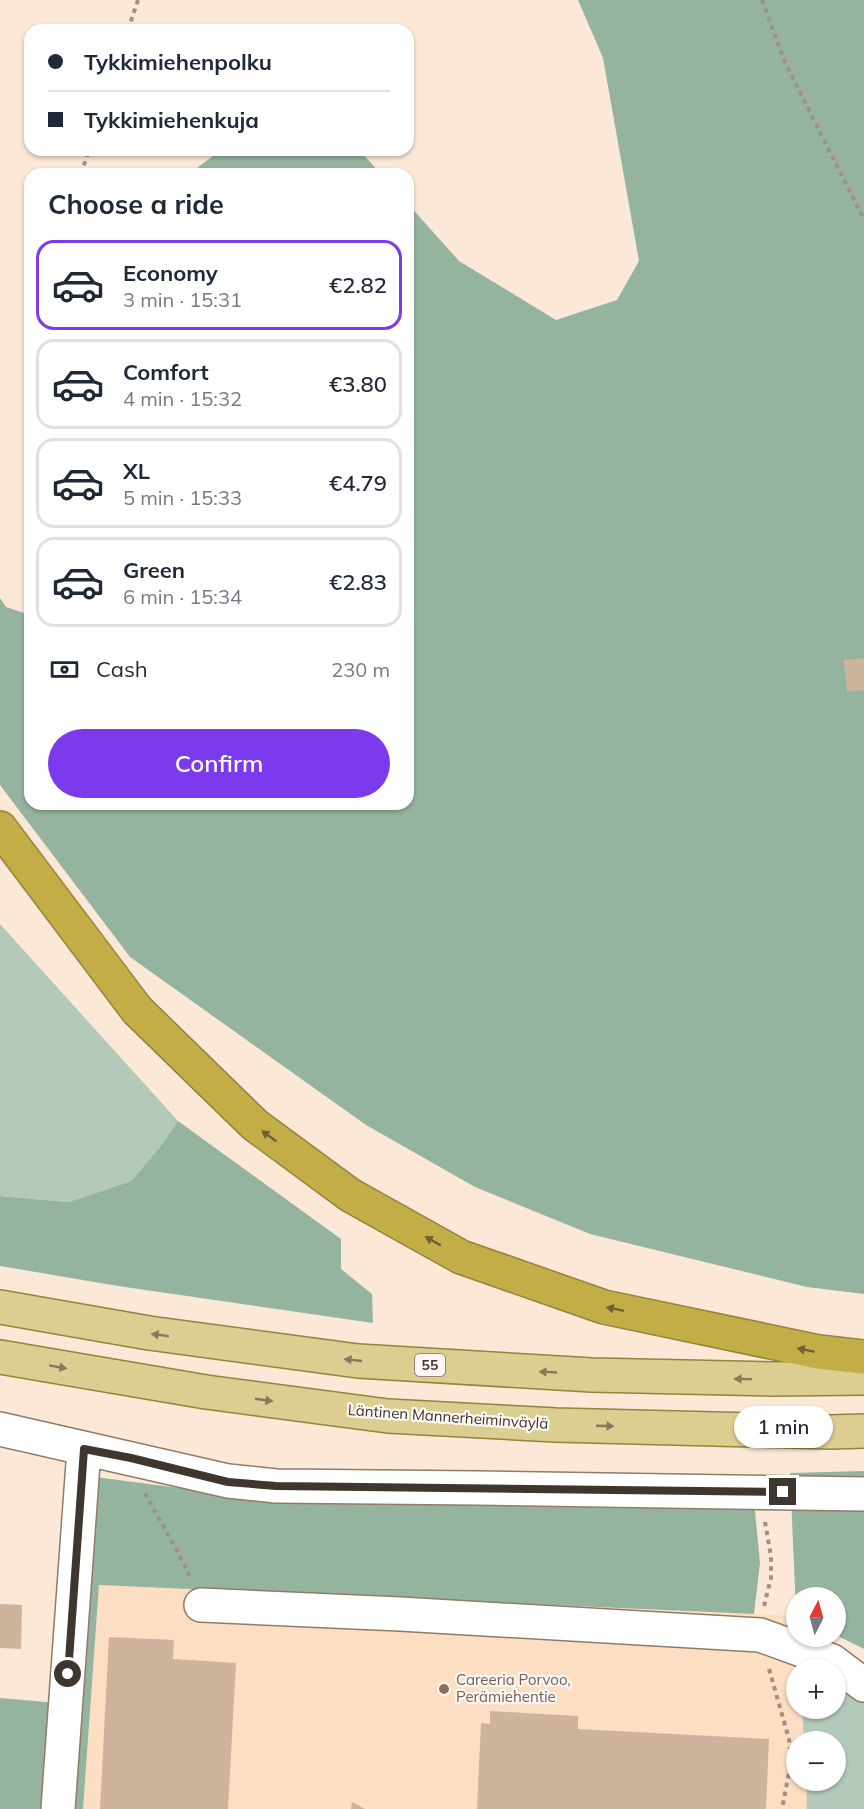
<!DOCTYPE html>
<meta charset="utf-8">
<style>
:root{--surface:#fff;--page:#f2f2f3;--text:#1f2937;--muted:#747a83;--line:#e0e1e3;--accent:#7c3aed}
body{margin:0;font-family:Mulish,sans-serif;background:var(--page);color:var(--text);height:100vh;display:flex;flex-direction:column;font-size:22px;white-space:nowrap}
*{box-sizing:border-box;margin:0}
p{font-size:20px;color:var(--muted)}
.icon{flex:none;width:33px;height:33px;fill:none;stroke:currentColor;stroke-width:2;stroke-linecap:round;stroke-linejoin:round}
.map{position:relative;flex:1;overflow:hidden}
.drawer{position:absolute;left:24px;top:168px;width:390px;height:642px;display:flex;flex-direction:column;background:var(--surface);border-radius:18px;box-shadow:0 2px 4px #0004}
.drawer>*{flex:none}
.top-card{position:absolute;left:24px;top:24px;width:390px;height:132px;border-radius:18px;box-shadow:0 2px 4px #0004;display:grid;align-content:center;height:132px;padding:0 24px;background:var(--surface)}
.needle{width:39px;rotate:6deg}
.buttons{position:absolute;left:786px;top:1587px;display:grid;gap:12px}
.buttons a{display:grid;place-items:center;width:60px;height:60px;border-radius:50%;background:var(--surface);box-shadow:0 2px 4px #0004;font-size:30px}
.end{position:absolute;width:27px;height:27px;margin:-14px;border:8px solid #3f362d;background:#fff;box-shadow:0 0 0 3px #fff}
.from{border-radius:50%}
.bubble{position:absolute;height:42px;border-radius:21px;background:var(--surface);box-shadow:0 2px 4px #0004;font-size:20px;font-weight:600;line-height:42px;text-align:center}
.top-card b{display:flex;align-items:center;gap:21px;height:57px;font-size:22px}
.top-card b+b{border-top:2px solid var(--line)}
.top-card i{width:15px;height:15px;background:var(--text)}
ul{padding:0;list-style:none}
li{display:flex;align-items:center;gap:18px;height:90px;margin:0 12px 9px;padding:0 12px;border:3px solid var(--line);border-radius:18px}
li div{flex:1}
li b{display:block;font-size:22px}
li em{font-style:normal;font-weight:600}
li.current{border-color:var(--accent)}
li>.icon{width:54px;height:54px;stroke-width:1.5}
h2{padding:0 24px;font-size:27px;line-height:72px}
.pay{display:flex;align-items:center;gap:15px;height:66px;padding:0 24px;font-size:22px}
.pay p{margin-inline-start:auto}
.action{display:flex;gap:12px;margin-top:auto;padding:12px 24px}
.action a{flex:1;height:69px;border-radius:36px;background:var(--accent);color:#fff;font-size:24px;font-weight:600;line-height:69px;text-align:center}
.map>svg:first-child{display:block}
</style>
<div class="map">
<svg width="864" height="1809" viewBox="0 0 864 1809">
<rect width="100%" height="100%" fill="#fbe8d7"/>
<!-- built -->
<path fill="#fcdec3" d="M99,1585L796,1616L800,1669L796,1670V1708L802,1709L804,1741L796,1742V1780L806,1781L807,1809H83Z"/>
<!-- green -->
<path fill="#b3cabb" d="M0,924L178,1121L160,1147L131,1181L69,1202L0,1196Z
M836,1681L864,1701V1809H807L806,1781L836,1780V1742L804,1741L802,1709L836,1708Z"/>
<!-- forest -->
<path fill="#95b4a0" d="M578,0H864V1294L807,1287L590,1234L475,1187L366,1125L130,957L0,785V598L6,607L30,615V804H408V204L459,261L556,320L617,300L639,261L603,58Z
M221,150H359L381,174H189Z
M178,1121L341,1239V1269L372,1294L373,1323L118,1286L0,1266V1196L69,1202L131,1181L160,1147Z
M864,1471V1649L836,1635V1598H796V1612L790,1473Z
M95,1477L249,1497L754,1501L760,1563L754,1614L99,1585L83,1809H69Z
M0,1698L57,1703L49,1809H0Z"/>
<!-- building -->
<path fill="#ceb49c" d="M864,658V690L847,692L844,660Z
M0,1604L22,1605L21,1649L0,1648Z
M109,1637L174,1640L173,1659L236,1663L228,1809H100Z
M490,1711L578,1716V1729L769,1739L766,1809H477L481,1723L490,1724Z
M352,1802L365,1809H351Z"/>
<g fill="none" stroke-linecap="round" stroke-linejoin="round">
<!-- minor casing -->
<g stroke="#917b68" stroke-width="36">
<path id="minor" d="M0,1429L228,1481L276,1486L478,1488L864,1494
M201,1605L400,1614L760,1635L832,1661L864,1685
M58,1809L84,1449"/>
</g>
<!-- major casing -->
<g stroke="#95833d" stroke-width="36">
<path id="major" d="M0,1307L149,1333L358,1361L592,1375L773,1379L864,1378
M0,1357L206,1392L388,1416L556,1425L831,1432L864,1431"/>
</g>
<!-- highway casing -->
<g stroke="#95833d" stroke-width="36">
<path id="highway" d="M0,828L137,1010L255,1125L350,1195L461,1257L604,1307L819,1352L864,1357"/>
</g>
<!-- path -->
<path stroke="#9e9083" stroke-width="4" stroke-dasharray="4.5 4.5" stroke-linecap="butt" d="M762,0L784,60L864,220
M128,30L138,0
M81,174L89,150
M145,1493L183,1562L191,1579
M764,1606L771,1578V1556L765,1522
M769,1669L789,1739L791,1762L782,1809"/>
<!-- minor -->
<use href="#minor" stroke="#fff" stroke-width="33"/>
<!-- major -->
<use href="#major" stroke="#dbce90" stroke-width="33"/>
<!-- highway -->
<use href="#highway" stroke="#c3ad46" stroke-width="33"/>
</g>
<!-- one-way arrows -->
<defs><path id="oneway-solid" d="M-6-.8H1V-3.2L6.5 0L1 3.2V.8H-6Z" transform="scale(1.5)"/></defs>
<g fill="#6d6036">
<use href="#oneway-solid" transform="translate(269 1136) rotate(-144)"/>
<use href="#oneway-solid" transform="translate(433 1241) rotate(-151)"/>
<use href="#oneway-solid" transform="translate(615 1309) rotate(-168)"/>
<use href="#oneway-solid" transform="translate(806 1350) rotate(-168)"/>
</g>
<g fill="#857a5a">
<use href="#oneway-solid" transform="translate(160 1335) rotate(-172)"/>
<use href="#oneway-solid" transform="translate(353 1360) rotate(-174)"/>
<use href="#oneway-solid" transform="translate(58 1367) rotate(10)"/>
<use href="#oneway-solid" transform="translate(548 1372) rotate(-177)"/>
<use href="#oneway-solid" transform="translate(743 1379) rotate(-179)"/>
<use href="#oneway-solid" transform="translate(264 1400) rotate(8)"/>
<use href="#oneway-solid" transform="translate(605 1426) rotate(2)"/>
</g>
<g fill="none" stroke-linecap="round" stroke-linejoin="round">
<!-- route -->
<path stroke="#3f362d" stroke-width="8" d="M68,1674L84,1449L131,1458L228,1482L276,1486L783,1492"/>
</g>
<!-- markers -->
<circle fill="#8d6e63" stroke="#fdf8f4" stroke-width="2" cx="444" cy="1689" r="6"/>
<g text-anchor="middle" stroke-width="4.5" stroke-linejoin="round" paint-order="stroke">
<!-- shield labels -->
<rect fill="#fdf8f4" stroke="#787069" stroke-width="1.5" x="415" y="1354" width="30" height="22" rx="4.5"/>
<g font-size="14" font-weight="bold" fill="#3f362d">
<text x="430" y="1370">55</text>
</g>
<!-- street labels -->
<g font-size="15" fill="#3f362d" stroke="#fdf8f4">
<text transform="translate(448 1417) rotate(4)" y="5">Läntinen Mannerheiminväylä</text>
</g>
<!-- education labels -->
<g font-size="15" fill="#785e54" stroke="#fdf8f4" text-anchor="start">
<text x="456" y="1685">Careeria Porvoo,<tspan x="456" dy="17">Perämiehentie</tspan></text>
</g>
</g>
</svg>
<div class="buttons">
<a><svg class="needle" viewBox="-14 -14 28 28"><path d="M0-13l5 13h-10z" fill="#e53935"/><path d="M0 13l5-13h-10z" fill="#747a83"/></svg></a>
<a>+</a>
<a>−</a>
</div>
<i class="end from" style="left:68px;top:1674px"></i>
<i class="end" style="left:783px;top:1492px"></i>
<div class="bubble" style="left:734px;top:1406px;width:99px">1 min</div>
<div class="top-card">
<b><i class="from"></i>Tykkimiehenpolku</b>
<b><i></i>Tykkimiehenkuja</b>
</div>
<section class="drawer">
<h2>Choose a ride</h2>
<ul>
<li class="current"><svg class="icon" aria-label="car" viewBox="0 0 24 24"><path d="M5 17H2v-5l4-1 3-4h7l3 4 3 1v5h-3M9 17h6M6 11h13"/><circle cx="7" cy="17" r="2"/><circle cx="17" cy="17" r="2"/></svg><div><b>Economy</b><p>3 min · 15:31</p></div><em>€2.82</em></li>
<li><svg class="icon" aria-label="car" viewBox="0 0 24 24"><path d="M5 17H2v-5l4-1 3-4h7l3 4 3 1v5h-3M9 17h6M6 11h13"/><circle cx="7" cy="17" r="2"/><circle cx="17" cy="17" r="2"/></svg><div><b>Comfort</b><p>4 min · 15:32</p></div><em>€3.80</em></li>
<li><svg class="icon" aria-label="car" viewBox="0 0 24 24"><path d="M5 17H2v-5l4-1 3-4h7l3 4 3 1v5h-3M9 17h6M6 11h13"/><circle cx="7" cy="17" r="2"/><circle cx="17" cy="17" r="2"/></svg><div><b>XL</b><p>5 min · 15:33</p></div><em>€4.79</em></li>
<li><svg class="icon" aria-label="car" viewBox="0 0 24 24"><path d="M5 17H2v-5l4-1 3-4h7l3 4 3 1v5h-3M9 17h6M6 11h13"/><circle cx="7" cy="17" r="2"/><circle cx="17" cy="17" r="2"/></svg><div><b>Green</b><p>6 min · 15:34</p></div><em>€2.83</em></li>
</ul>
<div class="pay"><svg class="icon" aria-label="cash" viewBox="0 0 24 24"><path d="M3 7h18v10H3z"/><circle cx="12" cy="12" r="2"/></svg>Cash<p>230 m</p></div>
<div class="action"><a>Confirm</a></div>
</section>
</div>
